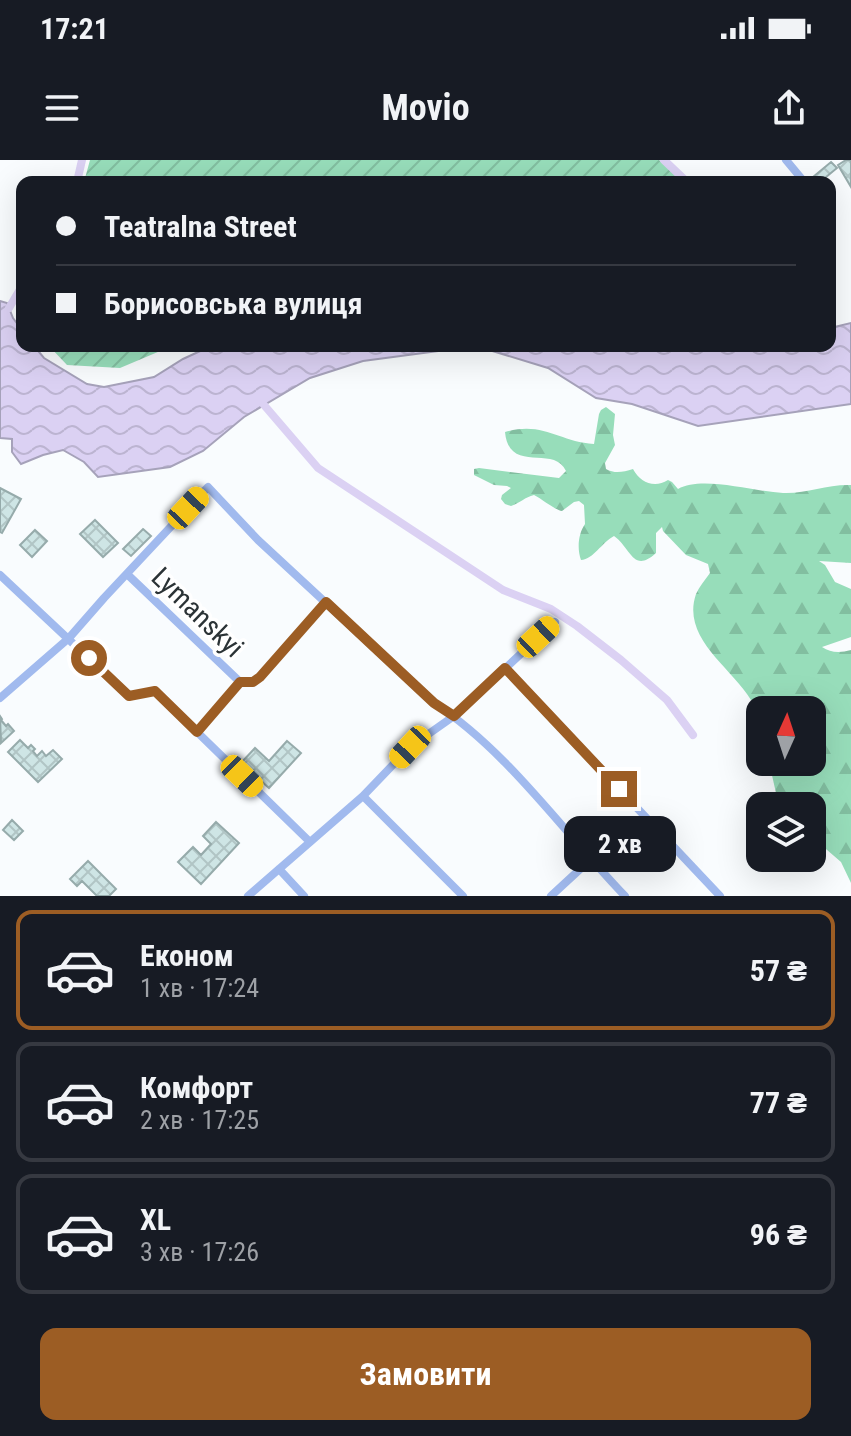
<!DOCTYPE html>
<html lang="uk">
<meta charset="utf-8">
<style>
:root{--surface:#171b24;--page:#242831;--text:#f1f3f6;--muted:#9ea1a6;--line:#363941;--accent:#9c5d24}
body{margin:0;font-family:"Roboto Condensed",sans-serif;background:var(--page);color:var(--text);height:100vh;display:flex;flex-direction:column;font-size:30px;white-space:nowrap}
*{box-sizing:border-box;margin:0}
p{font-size:26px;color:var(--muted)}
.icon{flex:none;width:44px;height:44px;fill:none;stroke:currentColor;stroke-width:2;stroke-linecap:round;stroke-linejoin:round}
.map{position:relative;height:736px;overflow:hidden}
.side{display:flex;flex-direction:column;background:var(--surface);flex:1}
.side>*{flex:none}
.banner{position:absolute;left:16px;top:16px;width:820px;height:176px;border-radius:16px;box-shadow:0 8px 32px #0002;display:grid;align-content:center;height:176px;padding:0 40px;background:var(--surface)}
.needle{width:52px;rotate:3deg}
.controls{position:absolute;left:746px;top:536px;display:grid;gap:16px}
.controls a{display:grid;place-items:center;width:80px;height:80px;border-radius:16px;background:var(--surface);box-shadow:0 8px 32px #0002;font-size:40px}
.end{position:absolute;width:36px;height:36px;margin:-18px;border:10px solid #9c5d24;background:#fff;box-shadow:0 0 0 4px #fff}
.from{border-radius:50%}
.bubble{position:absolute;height:56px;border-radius:16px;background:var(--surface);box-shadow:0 8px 32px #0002;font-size:26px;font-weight:700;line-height:56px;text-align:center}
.car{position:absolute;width:24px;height:48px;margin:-24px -12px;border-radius:10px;box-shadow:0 0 6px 2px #0007;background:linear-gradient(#f5c518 24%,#345 0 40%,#f5c518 0 76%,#345 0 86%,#f5c518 0)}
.banner b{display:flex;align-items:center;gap:28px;height:76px;font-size:30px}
.banner b+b{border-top:2px solid var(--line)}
.banner i{width:20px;height:20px;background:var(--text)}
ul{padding:14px 0 0;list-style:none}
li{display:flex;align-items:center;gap:24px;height:120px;margin:0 16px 12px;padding:0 24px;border:4px solid var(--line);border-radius:16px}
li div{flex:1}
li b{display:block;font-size:30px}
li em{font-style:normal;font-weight:700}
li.current{border-color:var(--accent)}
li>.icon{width:72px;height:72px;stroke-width:1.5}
.primary-button{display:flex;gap:16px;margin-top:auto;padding:16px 40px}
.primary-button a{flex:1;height:92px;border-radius:16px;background:var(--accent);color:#fff;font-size:32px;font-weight:700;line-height:92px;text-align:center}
.status{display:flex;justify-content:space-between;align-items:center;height:56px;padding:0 40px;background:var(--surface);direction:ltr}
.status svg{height:22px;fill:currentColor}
header{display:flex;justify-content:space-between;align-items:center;height:104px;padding:0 40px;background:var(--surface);font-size:36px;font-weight:700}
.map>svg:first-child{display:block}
</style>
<div class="status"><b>17:21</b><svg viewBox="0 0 49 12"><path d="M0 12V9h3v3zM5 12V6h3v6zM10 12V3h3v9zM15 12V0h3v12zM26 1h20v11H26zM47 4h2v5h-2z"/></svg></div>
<header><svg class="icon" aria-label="menu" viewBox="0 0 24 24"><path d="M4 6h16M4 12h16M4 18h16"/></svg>Movio<svg class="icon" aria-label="share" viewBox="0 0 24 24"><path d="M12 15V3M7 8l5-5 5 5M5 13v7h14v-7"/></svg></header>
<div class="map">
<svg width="851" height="736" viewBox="0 0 851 736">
<defs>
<pattern id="forest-firs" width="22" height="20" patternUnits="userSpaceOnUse" patternTransform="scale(2)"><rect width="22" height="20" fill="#97ddba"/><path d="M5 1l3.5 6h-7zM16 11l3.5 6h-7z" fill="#82bea0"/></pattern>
<pattern id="garden-furrows" width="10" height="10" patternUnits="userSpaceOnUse" patternTransform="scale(2)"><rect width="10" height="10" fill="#97ddba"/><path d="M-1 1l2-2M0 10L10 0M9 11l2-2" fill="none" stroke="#82bea0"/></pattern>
<pattern id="water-waves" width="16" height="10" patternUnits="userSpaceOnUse" patternTransform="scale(2)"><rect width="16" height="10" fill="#dbd1f3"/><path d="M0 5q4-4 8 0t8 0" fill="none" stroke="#bcb4d1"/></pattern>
<pattern id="building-cross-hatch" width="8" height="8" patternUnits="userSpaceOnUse" patternTransform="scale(2)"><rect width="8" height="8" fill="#cee5e5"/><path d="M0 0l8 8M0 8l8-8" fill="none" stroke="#b1c5c5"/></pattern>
</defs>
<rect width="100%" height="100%" fill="#f9fcfe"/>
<!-- forest -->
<path fill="url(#forest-firs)" d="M606,247L615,254L613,275L615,285L605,303L606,309C615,314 623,312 633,309C640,322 654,329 668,320L672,322L678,329C702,315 755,332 783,333C806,334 828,324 851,325V403L819,401L825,405L835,422L851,429V477L822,487C831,493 840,493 851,490V723L841,702L812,677V646H785L776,633L769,602H812V550H760V563C757,555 755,546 751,540C731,507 681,478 696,434C699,427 705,420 710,413L708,404L686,395L663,371L662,367L656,373V393C633,414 631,388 614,376C601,383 594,399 581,400C577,389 578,374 585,364L584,345L579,341L574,342L562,351C555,350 542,339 534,335C525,337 520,343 511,346L505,344L501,339L502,335L511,328L507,326L494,325L474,315V309L479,308L559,318L566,311C554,284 509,315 505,272C544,261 559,282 594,284L599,254L601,250Z"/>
<!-- garden -->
<path fill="url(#garden-furrows)" d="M90,0H659L687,22H84Z
M49,186H172L120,208L67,205Z"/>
<!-- water -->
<path fill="url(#water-waves)" stroke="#a6a2ba" stroke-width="2" d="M0,141L7,143L13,158L22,170V186H34L44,198L87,224L104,227L154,217L183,199L211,186H830V168L851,163V244L698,266L632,244L596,238L548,208L476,186L363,201L310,218L244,257L203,291L170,307L98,317L84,302L63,290L43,295L21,304L12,292V279L0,278Z"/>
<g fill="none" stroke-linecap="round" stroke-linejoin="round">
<!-- canal -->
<path stroke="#dbd1f3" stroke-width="8" d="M664,0L687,22
M77,22L82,0
M9,148L22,126
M264,245L318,308L503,430L551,449L577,466L621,500L667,540L693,575"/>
</g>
<!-- building -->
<path fill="url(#building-cross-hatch)" stroke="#96abab" stroke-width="2" d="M846,0H851V27L838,5Z
M831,2L837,8L820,22H807Z
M0,328L21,339L2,373L0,372Z
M95,360L118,383L103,397L80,374Z
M143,369L151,376L131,396L123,389Z
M35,370L47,381L32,397L20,385Z
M0,556L2,559L1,560L6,566L8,564L14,571L1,583Z
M20,580L28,588L31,585L35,589L33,591L37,596L42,591L46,596L53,590L62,599L38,622L8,592Z
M287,581L301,593L269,628L241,603L255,588L269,601Z
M12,660L23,671L14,680L3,670Z
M216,662L239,683L201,724L178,702L193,687L201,695L211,684L203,676Z
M88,701L116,729L109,736H97L82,721L77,726L70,719Z"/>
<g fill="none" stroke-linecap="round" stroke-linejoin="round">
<!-- minor -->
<path stroke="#a1baee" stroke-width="8" d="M786,0L801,18
M127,414L240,522
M0,415L129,536L155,531L310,682
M505,508L720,736
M0,538L69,478L104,438L208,327L258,380L434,543C508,591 564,673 625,736
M197,572L240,522H253L260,517L326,442
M363,636L463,736
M279,709L304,736
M248,736L363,636L410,587L454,556L555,462
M551,736L590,700"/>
</g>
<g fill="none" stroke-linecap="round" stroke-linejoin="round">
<!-- route -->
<path stroke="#9c5d24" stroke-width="10" d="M89,498L129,536L155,531L197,572L240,522H253L260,517L326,442L434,543L454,556L505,508L619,629"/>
</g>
<g text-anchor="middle" stroke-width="7" stroke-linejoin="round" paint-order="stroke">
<!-- street labels -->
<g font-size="28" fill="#2b3336" stroke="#fff">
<text transform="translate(198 452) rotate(44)" y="10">Lymanskyi</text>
</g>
</g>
</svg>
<div class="controls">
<a><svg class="needle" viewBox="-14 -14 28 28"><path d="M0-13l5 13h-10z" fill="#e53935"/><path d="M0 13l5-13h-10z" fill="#9ea1a6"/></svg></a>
<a><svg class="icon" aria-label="layers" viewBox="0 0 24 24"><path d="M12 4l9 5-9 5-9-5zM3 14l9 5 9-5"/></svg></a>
</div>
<i class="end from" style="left:89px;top:498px"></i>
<i class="end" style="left:619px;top:629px"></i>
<div class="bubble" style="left:564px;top:656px;width:112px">2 хв</div>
<i class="car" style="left:188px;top:348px;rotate:43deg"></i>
<i class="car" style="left:538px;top:477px;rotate:47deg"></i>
<i class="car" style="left:410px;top:587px;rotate:223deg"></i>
<i class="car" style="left:242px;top:616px;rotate:134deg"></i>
<div class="banner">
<b><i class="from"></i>Teatralna Street</b>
<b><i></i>Борисовська вулиця</b>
</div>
</div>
<section class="side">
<ul>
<li class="current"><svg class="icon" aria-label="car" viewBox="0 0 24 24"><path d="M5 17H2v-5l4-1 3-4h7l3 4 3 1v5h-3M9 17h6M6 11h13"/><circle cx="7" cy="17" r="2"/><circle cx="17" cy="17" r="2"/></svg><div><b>Економ</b><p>1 хв · 17:24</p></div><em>57 ₴</em></li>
<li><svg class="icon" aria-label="car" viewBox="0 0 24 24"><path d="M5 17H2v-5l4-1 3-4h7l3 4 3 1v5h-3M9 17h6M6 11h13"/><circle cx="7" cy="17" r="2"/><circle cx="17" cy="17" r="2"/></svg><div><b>Комфорт</b><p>2 хв · 17:25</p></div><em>77 ₴</em></li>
<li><svg class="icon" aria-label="car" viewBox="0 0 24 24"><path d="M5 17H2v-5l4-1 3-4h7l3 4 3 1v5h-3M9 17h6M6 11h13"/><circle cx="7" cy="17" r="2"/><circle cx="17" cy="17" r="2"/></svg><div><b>XL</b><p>3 хв · 17:26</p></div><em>96 ₴</em></li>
</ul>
<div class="primary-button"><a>Замовити</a></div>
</section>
